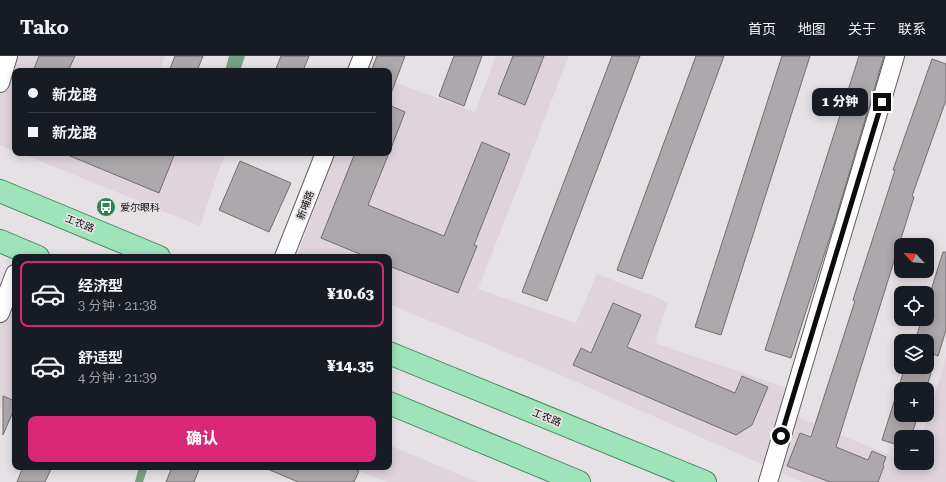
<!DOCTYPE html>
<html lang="zh">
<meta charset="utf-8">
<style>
:root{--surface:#171b24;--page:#20242c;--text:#f1f3f6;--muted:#9ea1a6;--line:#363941;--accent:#db2777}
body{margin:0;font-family:"Roboto Serif","Noto Sans SC",serif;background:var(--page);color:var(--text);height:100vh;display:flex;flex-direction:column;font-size:15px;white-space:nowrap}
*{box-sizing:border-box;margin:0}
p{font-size:13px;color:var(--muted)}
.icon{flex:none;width:22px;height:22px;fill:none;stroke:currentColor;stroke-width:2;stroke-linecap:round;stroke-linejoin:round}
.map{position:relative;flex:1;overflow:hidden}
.details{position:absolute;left:12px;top:198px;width:380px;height:216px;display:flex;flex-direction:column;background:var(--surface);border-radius:8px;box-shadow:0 2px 10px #0003}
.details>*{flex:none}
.banner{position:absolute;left:12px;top:12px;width:380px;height:88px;border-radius:8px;box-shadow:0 2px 10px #0003;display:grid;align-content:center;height:88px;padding:0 16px;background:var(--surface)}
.needle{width:26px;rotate:296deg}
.buttons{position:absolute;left:894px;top:182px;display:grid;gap:8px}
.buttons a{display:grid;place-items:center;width:40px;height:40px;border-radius:8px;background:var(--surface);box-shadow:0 2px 10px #0003;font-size:20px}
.end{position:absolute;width:18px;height:18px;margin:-9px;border:5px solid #0d0c0d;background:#fff;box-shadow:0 0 0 2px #fff}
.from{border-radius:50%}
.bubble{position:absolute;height:28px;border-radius:8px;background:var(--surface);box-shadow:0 2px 10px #0003;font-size:13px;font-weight:800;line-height:28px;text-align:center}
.banner b{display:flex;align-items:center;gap:14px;height:38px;font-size:15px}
.banner b+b{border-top:1px solid var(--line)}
.banner i{width:10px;height:10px;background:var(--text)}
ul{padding:7px 0 0;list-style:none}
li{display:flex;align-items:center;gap:12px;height:66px;margin:0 8px 6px;padding:0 8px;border:2px solid transparent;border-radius:8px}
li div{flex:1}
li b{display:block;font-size:15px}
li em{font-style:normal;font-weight:800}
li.on{border-color:var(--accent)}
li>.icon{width:36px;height:36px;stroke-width:1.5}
.action{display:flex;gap:8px;margin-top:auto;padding:8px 16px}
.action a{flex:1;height:46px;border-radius:8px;background:var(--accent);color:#fff;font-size:16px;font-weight:800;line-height:46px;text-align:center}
header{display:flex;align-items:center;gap:24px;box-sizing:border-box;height:56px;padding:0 20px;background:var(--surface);border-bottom:1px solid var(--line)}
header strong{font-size:19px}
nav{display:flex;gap:22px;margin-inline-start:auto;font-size:14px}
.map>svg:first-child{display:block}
</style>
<header>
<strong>Tako</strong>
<nav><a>首页</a><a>地图</a><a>关于</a><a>联系</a></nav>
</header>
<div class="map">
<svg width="946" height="426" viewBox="0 0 946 426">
<rect width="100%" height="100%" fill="#e5e1e4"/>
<!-- built -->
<path fill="#dfd4dc" d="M0,0H165L159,15H15V95L0,89Z
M496,0H569L478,233L576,267L597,218L668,246L655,287L805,338L798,361L901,404V407L913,409L914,407H927V381H922L946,302V426H802L556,317L389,248V201H297L335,97H389V24L475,56Z
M20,97H225L200,170Z
M0,225L15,231V358L0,352Z
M389,389L477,426H387L359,415L356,423L331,413L263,411H389Z"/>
<!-- water -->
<path fill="#7a9f86" d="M229,0H245L240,15H225Z
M139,411H148L143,426H135Z"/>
<!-- building -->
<path fill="#aca8ab" stroke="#716e70" d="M39,0H75L68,15H33Z
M175,0H203L197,15H169Z
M281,0H309L303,15H275Z
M377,0H405L390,40L389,15H371Z
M454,0H482L464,50L439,40Z
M513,0H544L525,49L498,38Z
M612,0H640L547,245L522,236Z
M696,0H724L642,223L617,214Z
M782,0H810L721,279L695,271Z
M859,0H884L835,165L791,302L765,294Z
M932,3L946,8V44L912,140L914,141L836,391L868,404L872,395L886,401L883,409L884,410L878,426H830L787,410L800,377L811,381L855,245L853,244L895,114H893Z
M389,49L405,56L390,95L389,94Z
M482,86L510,98L474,189L477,190L458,237L389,210V201H367L321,182L355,97H389L368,149L444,180Z
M63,97H175L159,137Z
M240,105L291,127L269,176L219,154Z
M943,196H946V274L938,300L927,296V285H915L922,263H927V247Z
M613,247L641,259L627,291L735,337L742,320L768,331L752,369L736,379L573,309L581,292L591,297Z
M905,311H911L931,317L926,333H901V359H918L911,381H901V390L882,384Z
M3,340L15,345V351L3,379Z
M23,411H52L45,426H17Z
M172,411H200L194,426H166Z
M263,411H349L359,415L354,426H298Z"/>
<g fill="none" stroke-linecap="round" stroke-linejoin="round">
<!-- minor casing -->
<g stroke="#625f61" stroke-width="20">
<path id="minor" d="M357,15L363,0
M0,27L8,0
M284,201L325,97
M0,257L15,218
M768,426L895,0"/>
</g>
<!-- major casing -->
<g stroke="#428b60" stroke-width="24">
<path id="major" d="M0,135L159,201
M0,185L38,201
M389,297L705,426
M389,347L579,426"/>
</g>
<!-- minor -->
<use href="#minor" stroke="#fff" stroke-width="18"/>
<!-- major -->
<use href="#major" stroke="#9fe3bb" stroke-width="22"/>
</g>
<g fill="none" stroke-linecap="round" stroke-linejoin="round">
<!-- route -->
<path stroke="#0d0c0d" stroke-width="5" d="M781,380L882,46"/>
</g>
<!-- icons -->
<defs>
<g id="bus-disc" transform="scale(1)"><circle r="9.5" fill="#308253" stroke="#e5e1e4"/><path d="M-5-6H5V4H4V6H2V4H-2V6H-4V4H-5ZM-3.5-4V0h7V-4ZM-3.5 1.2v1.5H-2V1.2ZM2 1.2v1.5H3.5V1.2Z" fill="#fff"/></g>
</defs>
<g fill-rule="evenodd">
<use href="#bus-disc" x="106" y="151"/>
</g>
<g text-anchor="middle" stroke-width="3.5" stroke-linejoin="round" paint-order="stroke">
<!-- street labels -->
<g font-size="10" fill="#0d0c0d" stroke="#e5e1e4">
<text transform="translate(305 149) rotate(-69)" y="4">新哺路</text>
<text transform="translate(80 167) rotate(22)" y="4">工农路</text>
<text transform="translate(547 361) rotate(22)" y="4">工农路</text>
</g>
<!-- poi labels -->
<g font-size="10" fill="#0d0c0d" stroke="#e5e1e4" text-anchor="start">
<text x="120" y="155">爱尔眼科</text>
</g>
</g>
</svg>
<div class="buttons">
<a><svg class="needle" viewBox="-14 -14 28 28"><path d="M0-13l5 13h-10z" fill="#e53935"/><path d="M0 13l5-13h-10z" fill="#9ea1a6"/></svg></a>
<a><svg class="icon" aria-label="locate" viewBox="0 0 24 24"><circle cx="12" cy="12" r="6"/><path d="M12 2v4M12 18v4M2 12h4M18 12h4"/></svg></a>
<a><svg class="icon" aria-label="layers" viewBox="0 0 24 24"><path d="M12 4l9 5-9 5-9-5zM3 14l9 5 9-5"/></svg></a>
<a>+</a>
<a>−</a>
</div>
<i class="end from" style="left:781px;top:380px"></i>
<i class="end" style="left:882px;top:46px"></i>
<div class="bubble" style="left:812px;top:32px;width:56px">1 分钟</div>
<div class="banner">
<b><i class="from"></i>新龙路</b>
<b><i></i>新龙路</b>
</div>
<section class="details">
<ul>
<li class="on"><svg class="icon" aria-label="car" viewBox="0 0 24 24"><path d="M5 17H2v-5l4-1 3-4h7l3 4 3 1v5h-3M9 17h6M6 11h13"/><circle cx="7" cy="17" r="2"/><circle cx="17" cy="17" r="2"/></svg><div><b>经济型</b><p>3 分钟 · 21:38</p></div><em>¥10.63</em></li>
<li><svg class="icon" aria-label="car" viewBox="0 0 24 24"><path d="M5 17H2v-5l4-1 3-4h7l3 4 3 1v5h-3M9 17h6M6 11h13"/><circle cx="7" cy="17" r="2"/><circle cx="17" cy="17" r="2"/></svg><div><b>舒适型</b><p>4 分钟 · 21:39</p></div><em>¥14.35</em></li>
</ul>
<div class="action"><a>确认</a></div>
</section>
</div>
